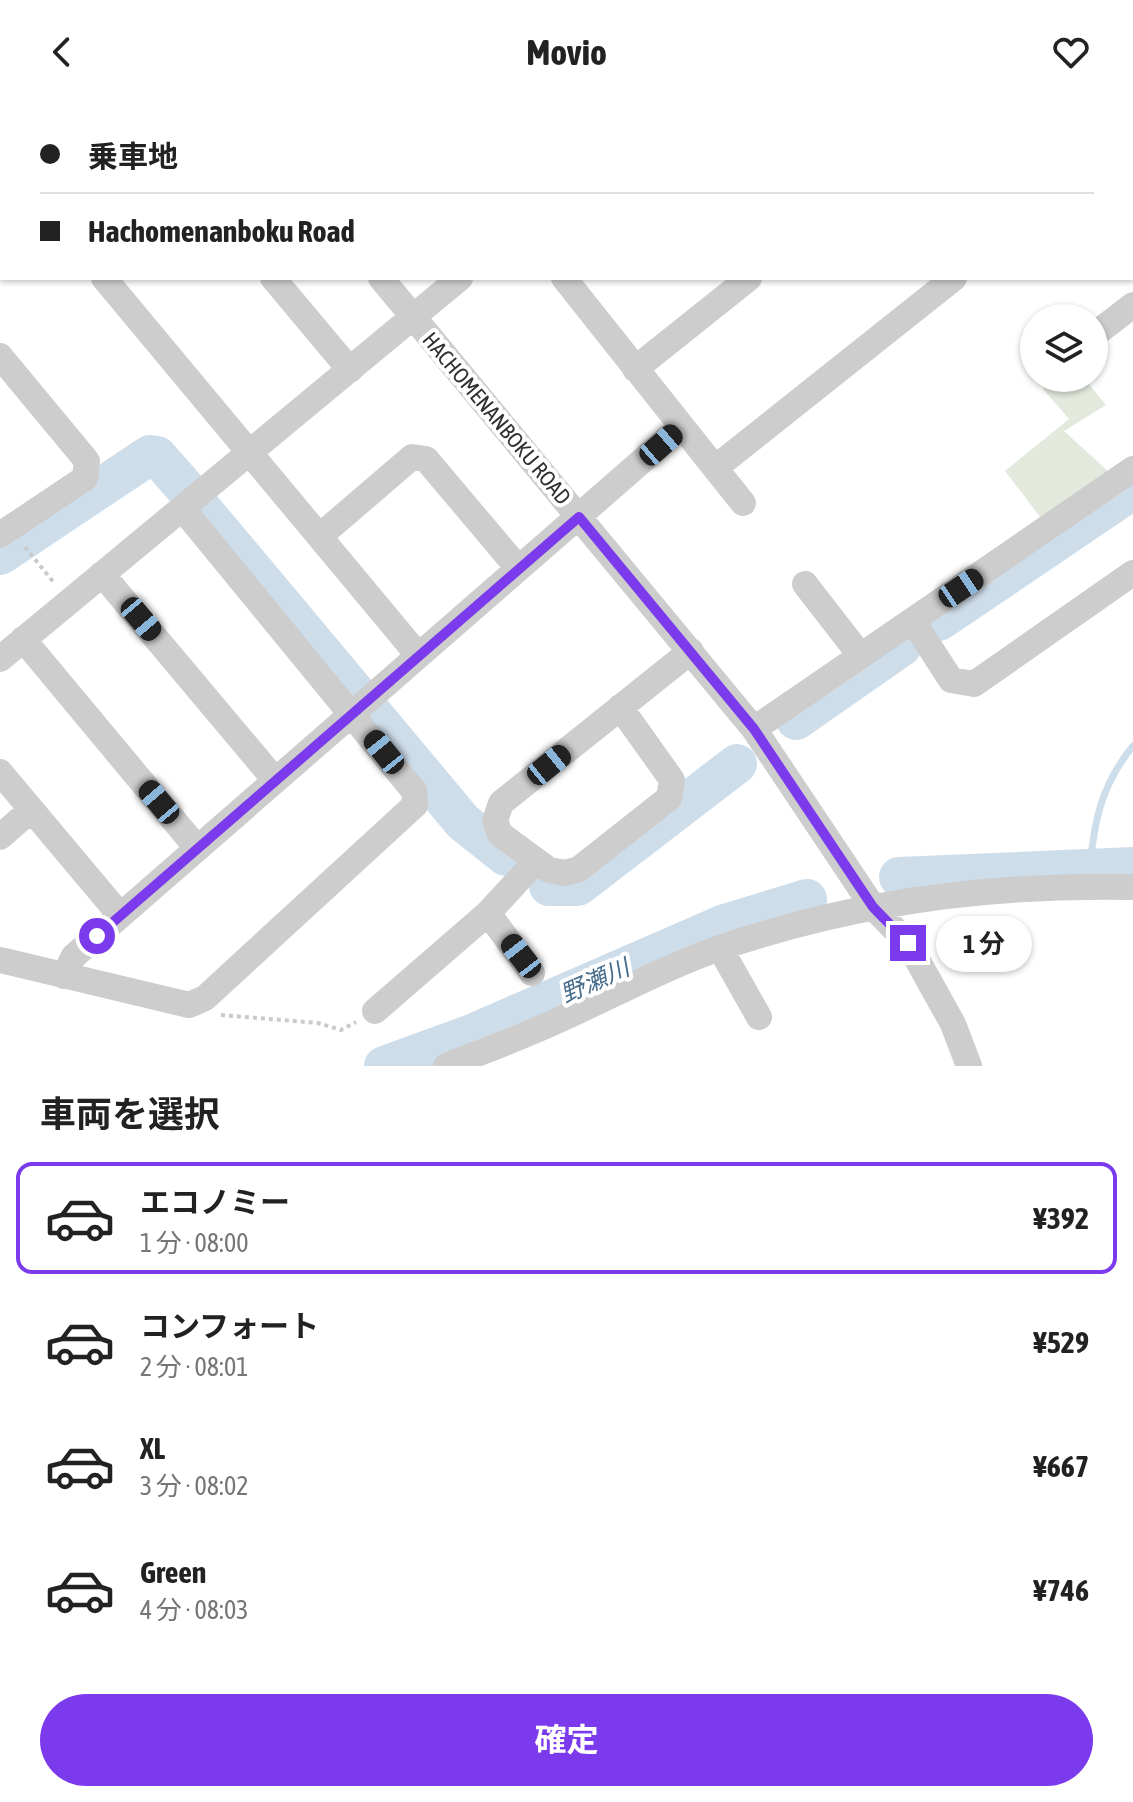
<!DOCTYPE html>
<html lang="ja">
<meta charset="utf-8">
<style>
:root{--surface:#fff;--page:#f6f6f6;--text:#222;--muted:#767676;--line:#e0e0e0;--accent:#7c3aed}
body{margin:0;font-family:"Asap Condensed","Noto Sans JP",sans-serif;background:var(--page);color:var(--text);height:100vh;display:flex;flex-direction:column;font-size:30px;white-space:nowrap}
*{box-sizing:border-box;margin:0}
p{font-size:26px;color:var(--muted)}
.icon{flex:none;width:44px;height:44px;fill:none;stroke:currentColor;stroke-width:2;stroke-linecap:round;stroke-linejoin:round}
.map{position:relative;height:962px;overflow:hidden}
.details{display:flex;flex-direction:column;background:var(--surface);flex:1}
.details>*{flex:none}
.guide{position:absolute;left:0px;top:0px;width:1134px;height:176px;box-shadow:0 2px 6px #0004;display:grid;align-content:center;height:176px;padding:0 40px;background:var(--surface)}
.fabs{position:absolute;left:1020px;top:200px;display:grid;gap:16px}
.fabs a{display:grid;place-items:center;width:88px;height:88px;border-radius:50%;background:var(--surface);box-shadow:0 2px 6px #0004;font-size:40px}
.end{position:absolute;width:36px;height:36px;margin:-18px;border:10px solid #7c3aed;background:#fff;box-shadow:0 0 0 4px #fff}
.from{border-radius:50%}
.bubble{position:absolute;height:56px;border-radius:28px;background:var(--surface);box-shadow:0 2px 6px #0004;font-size:26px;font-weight:700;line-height:56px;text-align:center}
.car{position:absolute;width:24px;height:48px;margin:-24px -12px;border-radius:10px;box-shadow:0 0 6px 2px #0007;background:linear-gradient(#222 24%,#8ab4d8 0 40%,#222 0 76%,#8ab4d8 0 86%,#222 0)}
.guide b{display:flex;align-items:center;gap:28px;height:76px;font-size:30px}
.guide b+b{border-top:2px solid var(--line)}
.guide i{width:20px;height:20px;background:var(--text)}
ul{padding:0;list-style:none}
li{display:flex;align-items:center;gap:24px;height:112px;margin:0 16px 12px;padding:0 24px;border:4px solid transparent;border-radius:16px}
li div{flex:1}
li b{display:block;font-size:30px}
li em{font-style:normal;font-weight:700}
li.on{border-color:var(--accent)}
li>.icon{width:72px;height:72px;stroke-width:1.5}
h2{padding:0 40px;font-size:36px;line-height:96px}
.primary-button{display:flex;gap:16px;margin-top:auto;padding:16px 40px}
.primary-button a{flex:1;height:92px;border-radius:48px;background:var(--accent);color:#fff;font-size:32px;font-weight:700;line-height:92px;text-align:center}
header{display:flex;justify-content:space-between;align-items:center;height:104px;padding:0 40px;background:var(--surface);font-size:36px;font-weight:700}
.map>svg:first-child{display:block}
</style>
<header><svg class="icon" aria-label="back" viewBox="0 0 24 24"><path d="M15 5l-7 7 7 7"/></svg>Movio<svg class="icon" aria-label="heart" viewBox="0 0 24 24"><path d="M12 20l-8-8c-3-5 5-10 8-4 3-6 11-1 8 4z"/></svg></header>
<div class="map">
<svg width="1133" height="962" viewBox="0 0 1133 962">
<rect width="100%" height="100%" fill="#fff"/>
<!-- green -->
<path fill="#e3e9dd" d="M1058,274H1084L1106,301L1064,327L1109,368L1041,414L1005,367L1069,315L1043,285Z"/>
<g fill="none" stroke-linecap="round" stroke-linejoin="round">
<!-- stream -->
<path stroke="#ceddea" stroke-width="7" d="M1090,764C1094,716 1102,680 1133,642"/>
<!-- river -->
<path stroke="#ceddea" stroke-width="40" d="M201,404L356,589
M0,451L150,351L157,352L186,385
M939,517L1122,393
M372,609L463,718L506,752
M796,616L902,542
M899,773L1133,763
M549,782H578L737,660
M384,962L472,930L722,821L807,795"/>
<!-- path -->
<path stroke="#cacaca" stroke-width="4" stroke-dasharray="4 4" stroke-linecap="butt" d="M25,443L55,480
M221,911L318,919L341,926L356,918"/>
<!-- minor -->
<path stroke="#cdcdcd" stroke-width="26" d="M237,0L239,2
M376,0L377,2
M860,0L862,2
M1020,0L1022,2
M185,2L188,0
M690,2L692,0
M1132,33L1133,32
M0,157L2,155
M104,174L418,551
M273,174L350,266
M381,174L754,625L873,803L908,839L953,920L969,962
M564,174L715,364L954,174
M1094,231L1133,201
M0,252L87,357L85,374L0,431
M635,265L749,174
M715,364L743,399
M320,432L412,353L426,355L518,464
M102,470L275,676
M805,480L860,551
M913,517L951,576L974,580L1133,469
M23,535L197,744
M0,555L460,174
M620,603L672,676L669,694L579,765L565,769L549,766L500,730L495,717L501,699L691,547
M754,625L1133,365
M0,668L120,811
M0,733L31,706
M488,809L532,869
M720,844L759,913
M0,856L189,901L205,894L415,701L414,687L182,404
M64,872L74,852L681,323
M375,907L488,809L536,757
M446,962C476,950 507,939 536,926C598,900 657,866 720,844C853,798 992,780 1133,783"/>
</g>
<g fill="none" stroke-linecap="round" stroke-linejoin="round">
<!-- route -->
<path stroke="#7c3aed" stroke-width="10" d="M97,832L579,413L754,625L873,803L908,839"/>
</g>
<g text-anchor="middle" stroke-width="8" stroke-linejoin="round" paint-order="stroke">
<!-- street labels -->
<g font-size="22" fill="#303030" stroke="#fff">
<text transform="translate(497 314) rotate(50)" y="8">HACHOMENANBOKU ROAD</text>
</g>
<!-- water labels -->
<g font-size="24" font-style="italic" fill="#456c8b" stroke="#fff">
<text transform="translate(595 877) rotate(-24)" y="8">野瀬川</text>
</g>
</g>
</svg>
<div class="fabs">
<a><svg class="icon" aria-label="layers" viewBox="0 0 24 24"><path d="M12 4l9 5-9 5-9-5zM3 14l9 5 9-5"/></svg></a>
</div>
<i class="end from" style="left:97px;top:832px"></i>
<i class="end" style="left:908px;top:839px"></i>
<div class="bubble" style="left:936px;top:812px;width:96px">1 分</div>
<i class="car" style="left:661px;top:341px;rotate:49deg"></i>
<i class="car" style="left:961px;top:484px;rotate:56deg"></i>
<i class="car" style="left:141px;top:515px;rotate:140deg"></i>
<i class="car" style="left:384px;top:648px;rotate:321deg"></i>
<i class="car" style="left:549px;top:661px;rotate:51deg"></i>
<i class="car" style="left:159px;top:698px;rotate:320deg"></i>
<i class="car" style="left:521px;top:852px;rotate:322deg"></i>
<div class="guide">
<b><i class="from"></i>乗車地</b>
<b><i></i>Hachomenanboku Road</b>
</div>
</div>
<section class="details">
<h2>車両を選択</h2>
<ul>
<li class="on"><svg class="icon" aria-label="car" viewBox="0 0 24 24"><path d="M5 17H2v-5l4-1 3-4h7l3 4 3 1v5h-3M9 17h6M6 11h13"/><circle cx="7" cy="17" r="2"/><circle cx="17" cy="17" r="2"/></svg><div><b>エコノミー</b><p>1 分 · 08:00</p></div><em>¥392</em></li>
<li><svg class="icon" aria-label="car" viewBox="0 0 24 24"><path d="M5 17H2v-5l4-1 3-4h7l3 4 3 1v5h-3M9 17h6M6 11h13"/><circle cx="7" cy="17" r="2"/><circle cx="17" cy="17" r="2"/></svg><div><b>コンフォート</b><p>2 分 · 08:01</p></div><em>¥529</em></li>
<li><svg class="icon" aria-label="car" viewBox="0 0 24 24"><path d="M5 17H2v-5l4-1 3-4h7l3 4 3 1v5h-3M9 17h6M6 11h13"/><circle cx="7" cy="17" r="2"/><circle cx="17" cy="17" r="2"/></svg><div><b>XL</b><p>3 分 · 08:02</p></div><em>¥667</em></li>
<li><svg class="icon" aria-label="car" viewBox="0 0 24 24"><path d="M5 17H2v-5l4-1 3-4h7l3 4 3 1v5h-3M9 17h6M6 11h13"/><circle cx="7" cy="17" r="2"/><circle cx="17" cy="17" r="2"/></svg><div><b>Green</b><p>4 分 · 08:03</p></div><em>¥746</em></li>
</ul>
<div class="primary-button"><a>確定</a></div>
</section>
